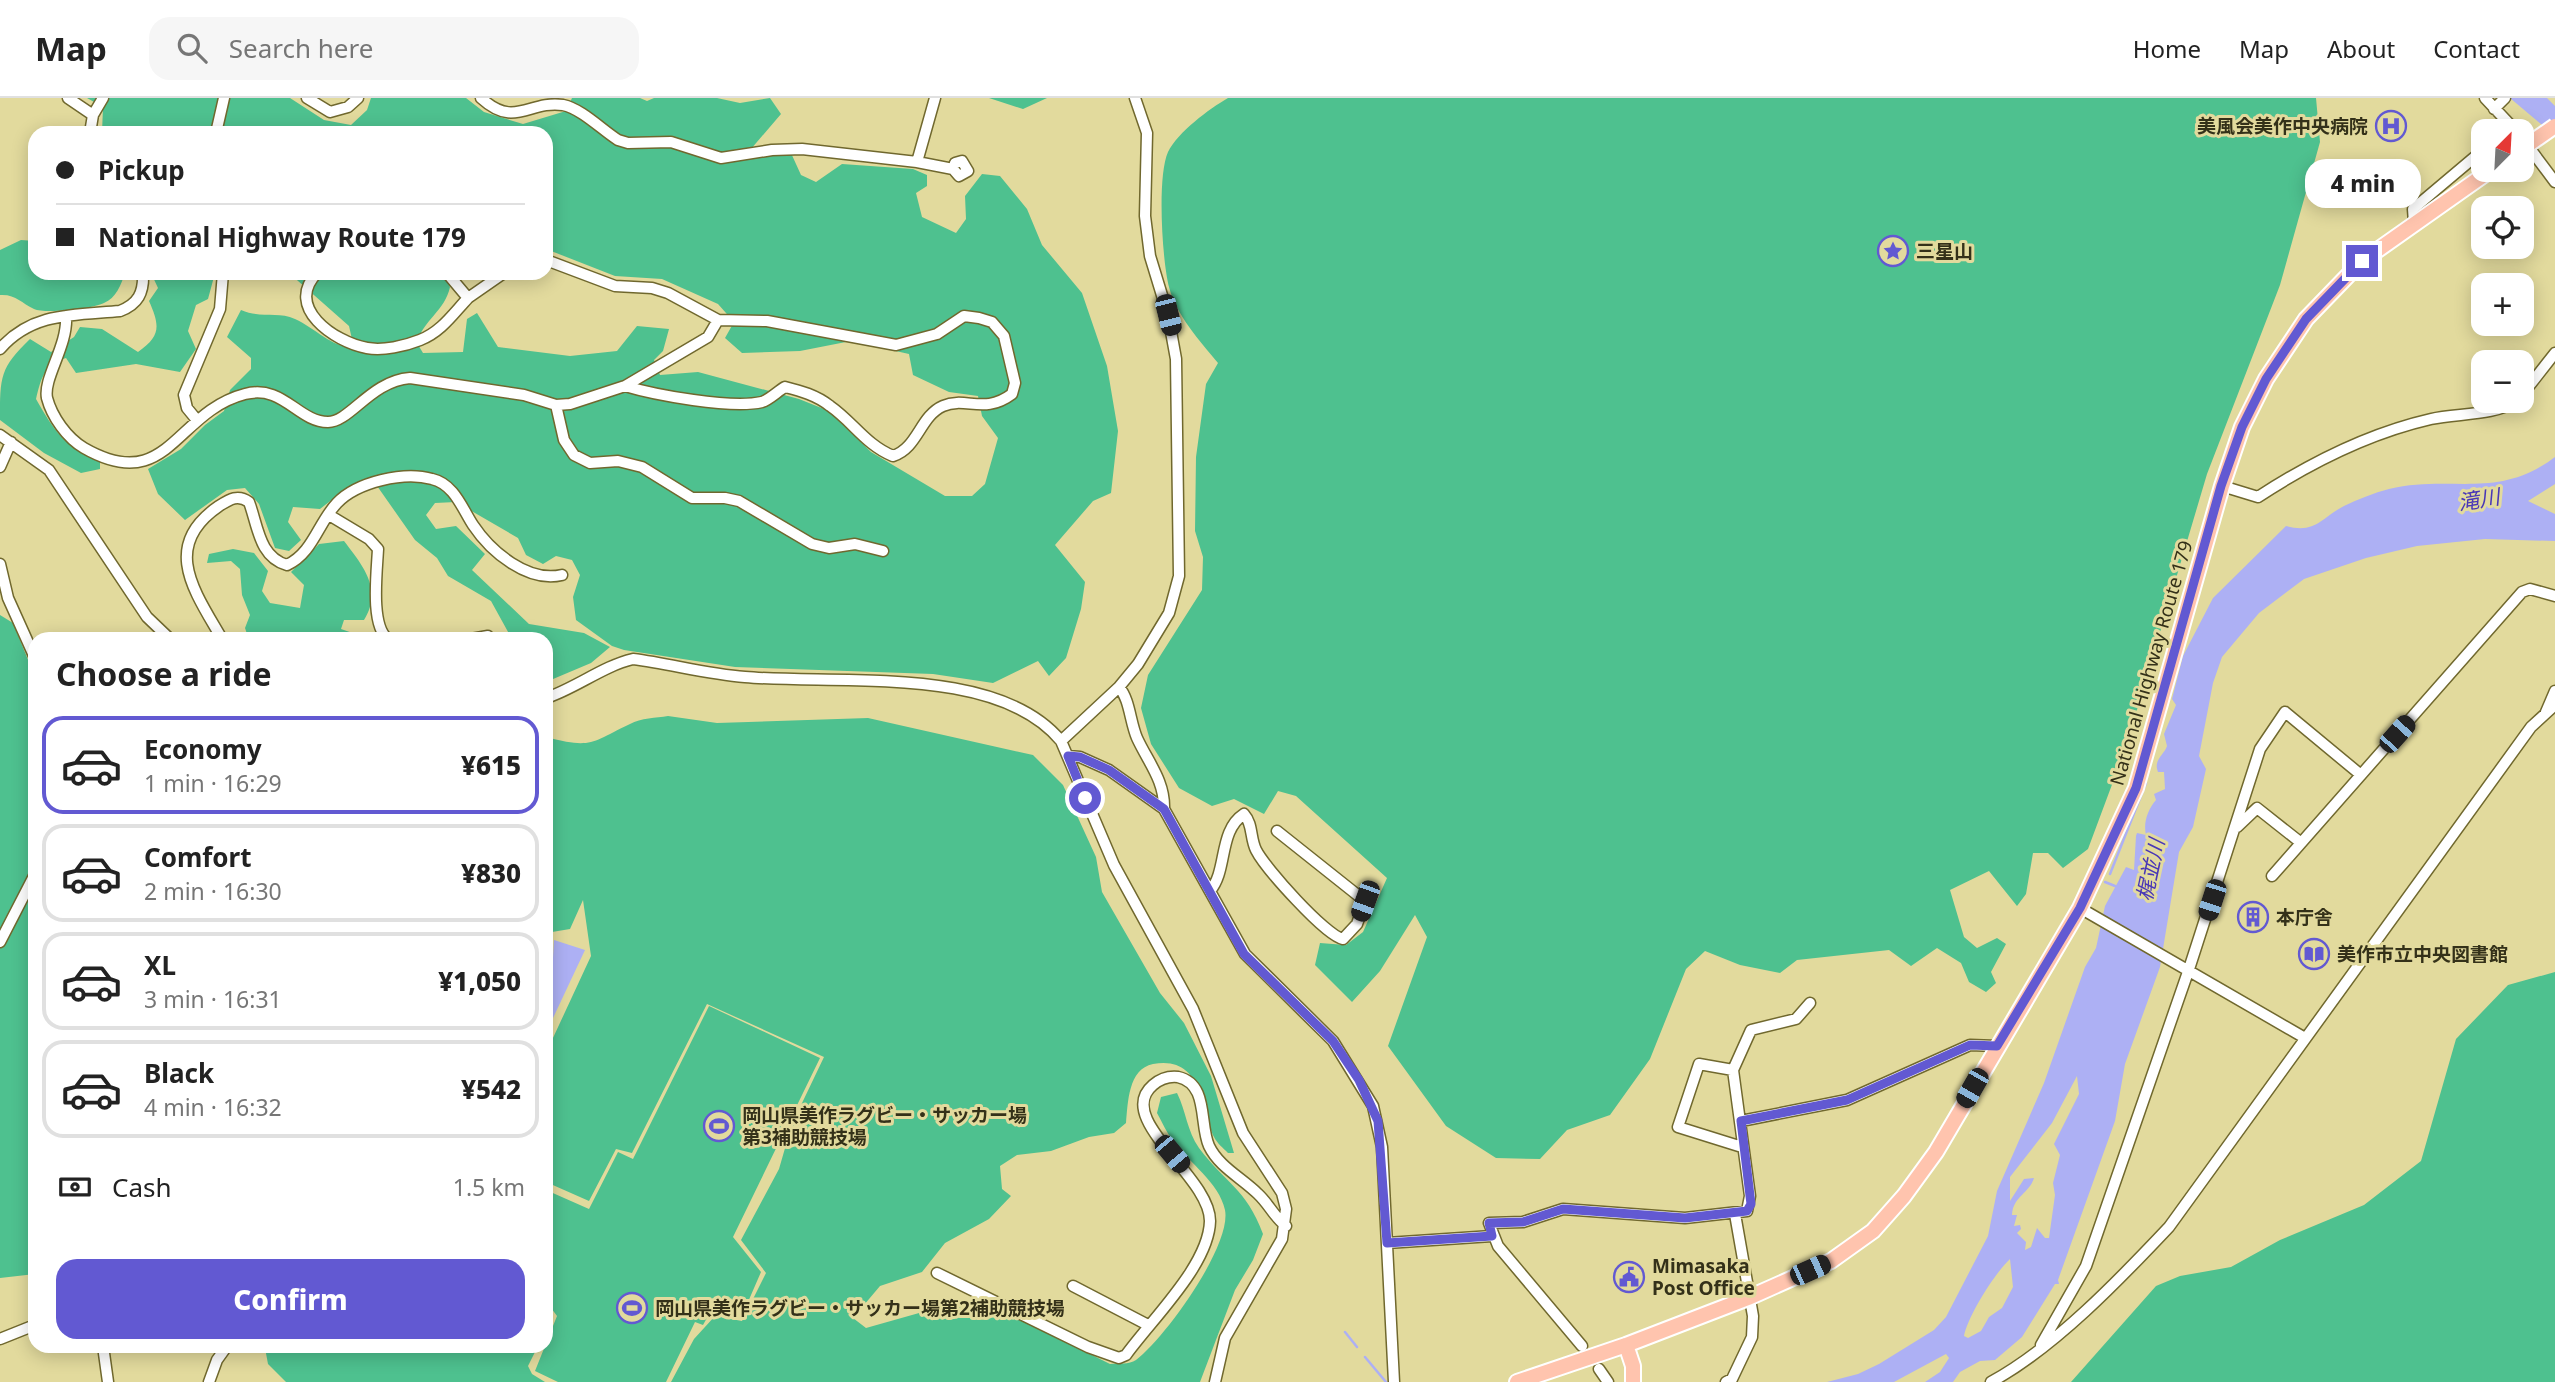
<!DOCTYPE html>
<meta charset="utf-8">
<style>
:root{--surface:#fff;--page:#f6f6f6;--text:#222;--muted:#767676;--line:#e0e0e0;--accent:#6259d2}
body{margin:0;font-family:"Noto Sans","Noto Sans JP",sans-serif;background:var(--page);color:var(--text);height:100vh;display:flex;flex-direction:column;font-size:26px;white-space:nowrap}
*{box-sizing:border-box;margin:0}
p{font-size:23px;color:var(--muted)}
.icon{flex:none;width:38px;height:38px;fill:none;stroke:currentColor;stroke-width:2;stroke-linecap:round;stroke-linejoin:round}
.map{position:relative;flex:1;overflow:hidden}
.sheet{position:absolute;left:28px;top:534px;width:525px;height:721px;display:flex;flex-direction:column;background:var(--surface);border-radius:21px;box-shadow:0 4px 18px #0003}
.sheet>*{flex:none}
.banner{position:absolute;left:28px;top:28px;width:525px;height:154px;border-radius:21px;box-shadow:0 4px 18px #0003;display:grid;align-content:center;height:154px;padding:0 28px;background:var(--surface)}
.needle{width:46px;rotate:24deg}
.tools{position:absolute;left:2471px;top:21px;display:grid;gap:14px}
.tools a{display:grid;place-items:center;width:63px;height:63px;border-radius:14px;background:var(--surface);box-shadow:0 4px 18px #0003;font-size:35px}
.end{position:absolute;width:32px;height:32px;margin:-16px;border:9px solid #6259d2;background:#fff;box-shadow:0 0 0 4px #fff}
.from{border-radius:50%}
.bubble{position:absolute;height:49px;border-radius:21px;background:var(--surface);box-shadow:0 4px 18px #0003;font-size:23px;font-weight:800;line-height:49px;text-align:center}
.car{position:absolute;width:21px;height:42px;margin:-21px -10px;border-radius:9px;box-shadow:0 0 5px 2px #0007;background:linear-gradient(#222 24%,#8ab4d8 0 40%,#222 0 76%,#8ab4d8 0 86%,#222 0)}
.banner b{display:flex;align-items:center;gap:24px;height:66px;font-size:26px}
.banner b+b{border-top:2px solid var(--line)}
.banner i{width:18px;height:18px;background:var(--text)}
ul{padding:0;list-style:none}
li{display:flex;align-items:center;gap:21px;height:98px;margin:0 14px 10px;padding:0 14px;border:4px solid var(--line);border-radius:21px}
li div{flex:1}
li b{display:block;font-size:26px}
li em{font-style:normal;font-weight:800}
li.current{border-color:var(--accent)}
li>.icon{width:63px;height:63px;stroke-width:1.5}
h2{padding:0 28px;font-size:32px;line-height:84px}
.pay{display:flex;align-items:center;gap:18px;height:77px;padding:0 28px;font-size:26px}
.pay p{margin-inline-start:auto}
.action{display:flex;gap:14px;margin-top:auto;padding:14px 28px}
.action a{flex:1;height:80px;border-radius:21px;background:var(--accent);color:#fff;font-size:28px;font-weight:800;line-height:80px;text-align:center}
header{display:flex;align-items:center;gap:42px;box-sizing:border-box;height:98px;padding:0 35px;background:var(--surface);border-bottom:2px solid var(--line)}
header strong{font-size:33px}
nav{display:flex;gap:38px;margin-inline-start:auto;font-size:24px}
.search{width:490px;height:63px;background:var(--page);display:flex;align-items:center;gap:18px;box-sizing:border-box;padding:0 24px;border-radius:21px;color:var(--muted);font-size:26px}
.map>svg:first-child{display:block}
</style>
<header>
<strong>Map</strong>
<div class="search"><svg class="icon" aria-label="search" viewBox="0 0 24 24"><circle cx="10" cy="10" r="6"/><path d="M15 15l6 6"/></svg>Search here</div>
<nav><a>Home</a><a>Map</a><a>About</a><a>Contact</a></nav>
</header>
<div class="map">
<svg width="2555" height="1284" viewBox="0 0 2555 1284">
<rect width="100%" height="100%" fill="#e2da9d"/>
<!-- green -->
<path fill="#4ec18f" d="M87,0H290L324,22L351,27L367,12L371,0H466L484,14L523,26L566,13L572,0H640L647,3L654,0H717L740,5L770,0L781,16L745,58L791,55L801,77L816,84L842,66L913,71L927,77V88L916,95L922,119L956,135L966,121L965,98L982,76L1000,78L1027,111L1042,147L1082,195L1107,268L1118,333L1111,395L1093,403L1055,447L1085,484L1081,511L1066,560L1049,578L1038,563L993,585L933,576L735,569L624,552L612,548L576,522L573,499L580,477L572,462L556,458L543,466L526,457L518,440L456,404L435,405L426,417L436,431L456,428L485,456L472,472L529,526L584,535L610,549L591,565L546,584V541H512L491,503L448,478L437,460L415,442L375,385C354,386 336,398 320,411L293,409L288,424L301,442L289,453L275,450L259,406L245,390L227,392L185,422L158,396L148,371L181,351L205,327L224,313L230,292L251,271V260L227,239L241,212C262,221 277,213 295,221C315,230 331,249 354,250L349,228L289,175H442L450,189C445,213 423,222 417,245L423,255L463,254L467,221L477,215L498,249L570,258L617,253L637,228L669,231L663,253L654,262L660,277L698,274L799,301L829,313L871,354L945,398H972L985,386L998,340L982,318L978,298L949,294L913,277L909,256L851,243L800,253L742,255L725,240L734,224L718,206L662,181L615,178L546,151V35H102L103,9Z
M989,0H1047L1023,11Z
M1228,0H2316L2320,44L2280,187L2207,376L2126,649L2088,751L2063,770L2048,755H2033L2026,796L2017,808L1989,773L1950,792L1964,839L1977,850L1997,840L2006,846L1991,874L1996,885L1986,894L1969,884L1961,865L1937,850L1911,868L1889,852L1797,862L1780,875L1740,867L1705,853L1686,871L1650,961L1610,1017L1567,1032L1540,1061L1496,1060L1446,1028L1388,948L1427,839L1415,817L1380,873L1352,904L1315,867L1320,845L1346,847L1363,834L1387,780L1296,698L1278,693L1264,716L1234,701L1212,708L1179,690L1151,646L1141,610L1148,577L1202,492L1203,459L1195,433L1196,359L1206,286L1218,265C1200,243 1176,217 1169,189C1162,162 1157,78 1168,54C1178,34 1209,11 1228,0Z
M21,142L35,143V175H125C121,187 116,200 104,205C92,211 45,216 34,211C21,205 16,196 0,197V152Z
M151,175H215L208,201L196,207L188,233L196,251L180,274L136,266L76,275L66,260C44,266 41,281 36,301C53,331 66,351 100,364V371L81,375L44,355L0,322C0,278 0,270 30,241L51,254L74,239L80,229L102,231L138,254C161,238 160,228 149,203L158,190Z
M344,443C363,468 383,491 364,522H344L341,531L370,541H276L271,535L248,539L245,530L250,517L242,497L240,471L231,463L207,465L209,456L233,451L254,455L268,473L262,493L270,505L300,510L304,487L291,474L319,446Z
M0,517L13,525L35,579V1176L0,1180Z
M668,618L717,625L868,620L1033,657L1063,687L1096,759L1102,794L1160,895L1184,925L1211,978L1234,1055H1228C1223,1050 1217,1045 1214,1039C1201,1009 1202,957 1153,966C1128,971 1128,1005 1126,1025L1114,1035L1089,1039L1051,1053L1017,1057L1000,1068L1002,1091L1011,1098L989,1121L945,1145L922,1174L880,1188L853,1220L866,1230L958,1204L982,1202L1110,1266C1118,1265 1129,1267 1136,1262C1164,1241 1232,1148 1225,1112C1219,1084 1189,1065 1173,1043C1167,1035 1162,1024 1157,1015L1161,999L1177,995C1186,1013 1187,1033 1199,1050C1225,1085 1246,1090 1263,1136L1253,1162L1235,1192L1200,1284H671L694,1241L715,1218L742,1223L766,1175L741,1142L779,1071L792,1026L824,959L707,906L632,1055L616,1051L589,1103L546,1084V955L591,858L583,802L570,831L546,835V639C592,651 590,645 630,626C641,620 656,620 668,618Z
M2555,874V1284H2071L2156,1188L2180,1178L2231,1169L2280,1142L2364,1107L2421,1063L2456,941L2508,887Z
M709,908L820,960L733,1139L761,1174L741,1220L712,1211L703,1227L695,1224L666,1284H558L535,1273L557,1218L546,1203V1092L589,1111L618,1054L633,1061Z
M261,1248H538L528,1268L532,1276L545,1284H286L268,1266L265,1250Z"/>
<!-- water -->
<path fill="#adb0f4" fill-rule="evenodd" d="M2510,0H2547L2555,8V38Z
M2555,359V386L2528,403L2555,416V443L2485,441L2417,448L2366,460L2304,481L2259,515L2222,559L2213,585L2199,658L2206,671L2193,729L2179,754L2160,869L2125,966L2115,1023L2058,1182L2059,1186H2055L2022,1239L1995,1262L1980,1263L1960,1274L1953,1284H1925L1940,1274L1949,1260L1946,1256L1894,1284H1827L1858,1276L1879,1266L1934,1232L1946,1219L1988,1138L1997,1093L2044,985L2085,869L2096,850L2105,808L2126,769L2134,772L2136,738L2137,735L2146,737C2143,725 2148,711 2156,702L2154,696L2165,691L2164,674H2158C2153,662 2164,657 2167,648L2164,636L2176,607L2172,601L2183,558L2213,500L2286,428C2316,436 2321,420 2344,408C2358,401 2374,395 2389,391C2452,376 2497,403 2555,359ZM2077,978L2079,996L2054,1046L2060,1057L2053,1085L2055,1097L2049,1140H2045L2037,1130L2031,1149L2025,1152L2026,1144L2017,1135L2021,1131L2020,1127L2014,1128L2017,1117H2012C2013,1098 2029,1096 2034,1080L2024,1081L2010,1103V1079L2052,1025ZM2010,1161L2013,1189L2002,1210L1989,1219L1981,1233L1968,1240L1964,1238C1968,1218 1994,1176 2010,1161Z
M554,842L585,852L546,935L550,913Z"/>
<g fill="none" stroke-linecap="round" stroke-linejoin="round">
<!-- stream -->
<path stroke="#adb0f4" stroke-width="2.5" d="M2110,776L2146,685
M2105,784L2115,788
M1345,1234L1357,1249
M1365,1259L1386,1284"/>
<!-- minor casing -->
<g stroke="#70682e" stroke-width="13">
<path id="minor" d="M68,0L93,17
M307,0L330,14L348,9L358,0
M481,0C515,31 529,2 563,7C582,11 602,32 618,42L628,45L671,44L721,60L772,52L802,51L917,64L953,71L959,78L968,73L962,63L955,65L953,71
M2485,0L2516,33
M2494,11L2505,0
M90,35L93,17L103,0
M216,35L224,0
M2522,40L2555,84
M917,64L935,0
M2414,125L2413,111L2483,52
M546,162L615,188L652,190L668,195L718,222L767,223L896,247L937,236L964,218L979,220L992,224L1004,238L1015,285L1012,296C984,317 966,298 943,308C920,318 918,350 893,358C866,347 853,324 830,308C816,297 801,293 785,289C778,293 769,302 762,304C731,311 655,297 625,288
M317,175C284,209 334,244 367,250C383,253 405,248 420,242C441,234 453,216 468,200L447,175
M468,200L504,175
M66,218C68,248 43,280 47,300C52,319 67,340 84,350C168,398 175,314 245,296C283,286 298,324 328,324C350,324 371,283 410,280L524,297L556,307L570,306L625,288L708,239L718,222
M0,251C32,214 75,217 120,213C138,206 144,195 143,175
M2522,297L2555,255
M556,307L564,342L574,357L590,365L618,363L642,369L692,400H725L739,403L812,446L829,450L855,446L883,453
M196,321L187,310L184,297L220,211L223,175
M0,337L49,372L147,519L170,541
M0,369L11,344
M2222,388L2258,399C2310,365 2370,335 2431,321C2457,315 2494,318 2516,303
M329,417L369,441L378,451C377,473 370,528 388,541
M0,466L8,500L35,560
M222,541C195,494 160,448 219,408C230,401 238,396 249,404C258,428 259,459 287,467C313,455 318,425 337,405C357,384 404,373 432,381C454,386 462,410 473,427C491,454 528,485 562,477
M471,541L488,538
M1119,589C1130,602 1130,624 1137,640C1148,664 1165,683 1164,711
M546,600C576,590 603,568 633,561C671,566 707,576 745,579C836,587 998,566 1061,643L1114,767L1193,911L1243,1035L1282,1095L1286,1111L1282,1141L1225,1240L1215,1284
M2546,614L2555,593
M1061,643L1119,589L1138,566L1169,515L1179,478L1176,261L1168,217L1150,158L1145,118L1147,35L1135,0
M1068,658L1080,659L1109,672L1164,711L1245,856L1333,943L1373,1008L1382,1049L1394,1284
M2237,729L2257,710L2300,744
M2272,778L2522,494L2530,491L2555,498
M1210,793C1228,772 1218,733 1244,716C1253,726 1250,740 1256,752C1265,770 1326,838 1343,841L1357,826L1365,803L1277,733
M2080,810L2305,940
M0,844L35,776
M1733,972L1699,966L1678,1029L1742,1049
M1741,1023L1847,1002L1970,947L1997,948
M1387,1145L1492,1138
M937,1175L1088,1249L1119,1260L1126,1257C1152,1221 1209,1167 1210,1123C1210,1078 1113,1021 1153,987C1160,981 1169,978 1178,979C1209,986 1199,1026 1209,1048C1219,1069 1242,1080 1258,1096C1269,1106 1274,1119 1286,1128
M1073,1188L1148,1227
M0,1241L35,1227
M2041,1247L2086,1168L2189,871L2260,651L2285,614L2361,677
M103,1248L108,1284
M1582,1248L1498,1148L1489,1125L1523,1124L1563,1111L1685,1120L1747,1113L1750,1098L1733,972L1751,932L1796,921L1810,905
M1599,1271L1608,1284
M209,1284L217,1262L227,1248
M1726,1284L1732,1281L1752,1239L1753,1218L1735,1116
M1991,1284C2054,1250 2120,1181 2169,1129L2531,629L2555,607"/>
</g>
<!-- highway casing -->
<g stroke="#fff" stroke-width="18">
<path id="highway" d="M1626,1247L1633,1268V1284
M1517,1284L1626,1247L1748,1200L1831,1163L1873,1133L1904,1098L1936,1054L2080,810L2136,690L2222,388L2242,329L2266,281L2306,221L2362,163L2491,72"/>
</g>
<!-- minor -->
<use href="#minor" stroke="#fff" stroke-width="10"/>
<!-- highway -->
<use href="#highway" stroke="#ffc4ae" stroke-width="14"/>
<!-- highway-bridge casing -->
<g stroke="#fff" stroke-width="18" stroke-linecap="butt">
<path id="highway-bridge" d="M2522,51L2555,28"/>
</g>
<!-- highway-bridge -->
<use href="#highway-bridge" stroke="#ffc4ae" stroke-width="14"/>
</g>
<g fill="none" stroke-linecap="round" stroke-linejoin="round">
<!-- route -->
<path stroke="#6259d2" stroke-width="9" d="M1085,700L1068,658L1080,659L1109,672L1164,711L1244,856L1333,943L1359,982L1378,1023L1387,1145L1492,1138L1489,1125L1523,1124L1563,1111L1685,1120L1747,1113L1751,1106L1741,1023L1847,1002L1970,947L1997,948L2080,810L2136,690L2221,388L2242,329L2266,281L2306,221L2362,163"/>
</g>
<!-- icons -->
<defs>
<g id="hospital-ring" transform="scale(1.575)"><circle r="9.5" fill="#e2da9d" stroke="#6259d2" stroke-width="1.5"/><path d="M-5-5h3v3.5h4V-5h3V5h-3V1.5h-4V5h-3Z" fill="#6259d2"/></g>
<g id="sight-ring" transform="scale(1.575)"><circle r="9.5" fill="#e2da9d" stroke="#6259d2" stroke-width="1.5"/><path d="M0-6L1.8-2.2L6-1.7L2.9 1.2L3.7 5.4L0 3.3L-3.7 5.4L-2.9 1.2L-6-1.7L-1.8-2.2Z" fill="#6259d2"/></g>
<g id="building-ring" transform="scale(1.575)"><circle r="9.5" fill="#e2da9d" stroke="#6259d2" stroke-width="1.5"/><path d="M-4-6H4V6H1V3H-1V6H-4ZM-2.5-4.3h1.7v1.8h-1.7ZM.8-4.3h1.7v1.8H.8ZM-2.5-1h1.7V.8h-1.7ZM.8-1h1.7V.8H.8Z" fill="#6259d2"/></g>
<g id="library-ring" transform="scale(1.575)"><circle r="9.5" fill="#e2da9d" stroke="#6259d2" stroke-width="1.5"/><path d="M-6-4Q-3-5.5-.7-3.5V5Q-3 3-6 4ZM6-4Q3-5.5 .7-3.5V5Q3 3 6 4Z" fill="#6259d2"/></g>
<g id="stadium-ring" transform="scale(1.575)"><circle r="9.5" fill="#e2da9d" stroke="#6259d2" stroke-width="1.5"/><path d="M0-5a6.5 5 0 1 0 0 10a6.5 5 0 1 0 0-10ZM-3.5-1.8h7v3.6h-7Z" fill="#6259d2"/></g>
<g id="civic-ring" transform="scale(1.575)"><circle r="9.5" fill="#e2da9d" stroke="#6259d2" stroke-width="1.5"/><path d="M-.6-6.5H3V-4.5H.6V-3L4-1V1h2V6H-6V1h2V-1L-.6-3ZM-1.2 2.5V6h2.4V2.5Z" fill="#6259d2"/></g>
</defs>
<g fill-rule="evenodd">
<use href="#hospital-ring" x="2391" y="28"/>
<use href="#sight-ring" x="1893" y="153"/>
<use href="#building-ring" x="2253" y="819"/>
<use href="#library-ring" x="2314" y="856"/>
<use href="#stadium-ring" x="719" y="1028"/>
<use href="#civic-ring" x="1629" y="1179"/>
<use href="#stadium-ring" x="632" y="1210"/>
</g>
<g text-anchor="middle" stroke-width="6" stroke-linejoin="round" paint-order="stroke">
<!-- poi labels -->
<g font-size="19" font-weight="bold" fill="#343119" stroke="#e2da9d" text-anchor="start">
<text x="2368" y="35" text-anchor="end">美風会美作中央病院</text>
<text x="1916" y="160">三星山</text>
<text x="2276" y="826">本庁舎</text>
<text x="2337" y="863">美作市立中央図書館</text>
<text x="742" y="1024">岡山県美作ラグビー・サッカー場<tspan x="742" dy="22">第3補助競技場</tspan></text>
<text x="1652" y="1175">Mimasaka<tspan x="1652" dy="22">Post Office</tspan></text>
<text x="655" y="1217">岡山県美作ラグビー・サッカー場第2補助競技場</text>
</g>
<!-- street labels -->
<g font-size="19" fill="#343119" stroke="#e2da9d">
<text transform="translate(2151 565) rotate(-74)" y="7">National Highway Route 179</text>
</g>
<!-- water labels -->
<g font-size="21" font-style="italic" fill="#4937b7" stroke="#e2da9d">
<text transform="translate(2479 402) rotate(-9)" y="7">滝川</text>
<text transform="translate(2151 772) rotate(-78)" y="7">梶並川</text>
</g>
</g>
</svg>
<div class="tools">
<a><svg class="needle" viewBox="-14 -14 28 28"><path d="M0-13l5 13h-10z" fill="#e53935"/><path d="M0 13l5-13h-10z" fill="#767676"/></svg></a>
<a><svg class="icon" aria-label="locate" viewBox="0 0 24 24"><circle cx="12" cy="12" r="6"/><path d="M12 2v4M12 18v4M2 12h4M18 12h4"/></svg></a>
<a>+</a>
<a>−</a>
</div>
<i class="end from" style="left:1085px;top:700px"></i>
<i class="end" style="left:2362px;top:163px"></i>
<div class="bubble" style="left:2305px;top:61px;width:116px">4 min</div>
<i class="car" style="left:1168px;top:217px;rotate:166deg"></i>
<i class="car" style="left:2397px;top:636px;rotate:42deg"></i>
<i class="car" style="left:2212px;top:802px;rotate:198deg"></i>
<i class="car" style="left:1365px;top:803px;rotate:200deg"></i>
<i class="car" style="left:1972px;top:990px;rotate:210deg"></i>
<i class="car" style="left:1172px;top:1056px;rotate:140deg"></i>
<i class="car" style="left:1810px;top:1172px;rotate:66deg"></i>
<div class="banner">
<b><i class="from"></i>Pickup</b>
<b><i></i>National Highway Route 179</b>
</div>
<section class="sheet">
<h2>Choose a ride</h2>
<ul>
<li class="current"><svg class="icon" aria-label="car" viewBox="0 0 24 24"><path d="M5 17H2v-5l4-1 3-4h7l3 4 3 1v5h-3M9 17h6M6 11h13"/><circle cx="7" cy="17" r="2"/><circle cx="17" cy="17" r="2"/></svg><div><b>Economy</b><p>1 min · 16:29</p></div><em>¥615</em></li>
<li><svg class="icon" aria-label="car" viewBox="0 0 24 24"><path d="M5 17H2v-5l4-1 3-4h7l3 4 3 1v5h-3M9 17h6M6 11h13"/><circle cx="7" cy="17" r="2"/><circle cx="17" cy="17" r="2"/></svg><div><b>Comfort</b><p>2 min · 16:30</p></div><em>¥830</em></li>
<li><svg class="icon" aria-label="car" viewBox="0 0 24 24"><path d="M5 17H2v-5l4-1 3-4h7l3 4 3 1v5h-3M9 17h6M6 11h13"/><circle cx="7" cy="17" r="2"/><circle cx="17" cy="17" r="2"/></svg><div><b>XL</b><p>3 min · 16:31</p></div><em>¥1,050</em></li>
<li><svg class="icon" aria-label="car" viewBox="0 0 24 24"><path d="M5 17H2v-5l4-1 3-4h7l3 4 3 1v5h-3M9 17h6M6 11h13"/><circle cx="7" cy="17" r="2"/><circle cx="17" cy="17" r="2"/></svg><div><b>Black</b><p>4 min · 16:32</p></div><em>¥542</em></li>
</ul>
<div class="pay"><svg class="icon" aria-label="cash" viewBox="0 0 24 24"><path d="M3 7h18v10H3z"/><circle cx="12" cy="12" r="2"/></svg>Cash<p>1.5 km</p></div>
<div class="action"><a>Confirm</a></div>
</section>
</div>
